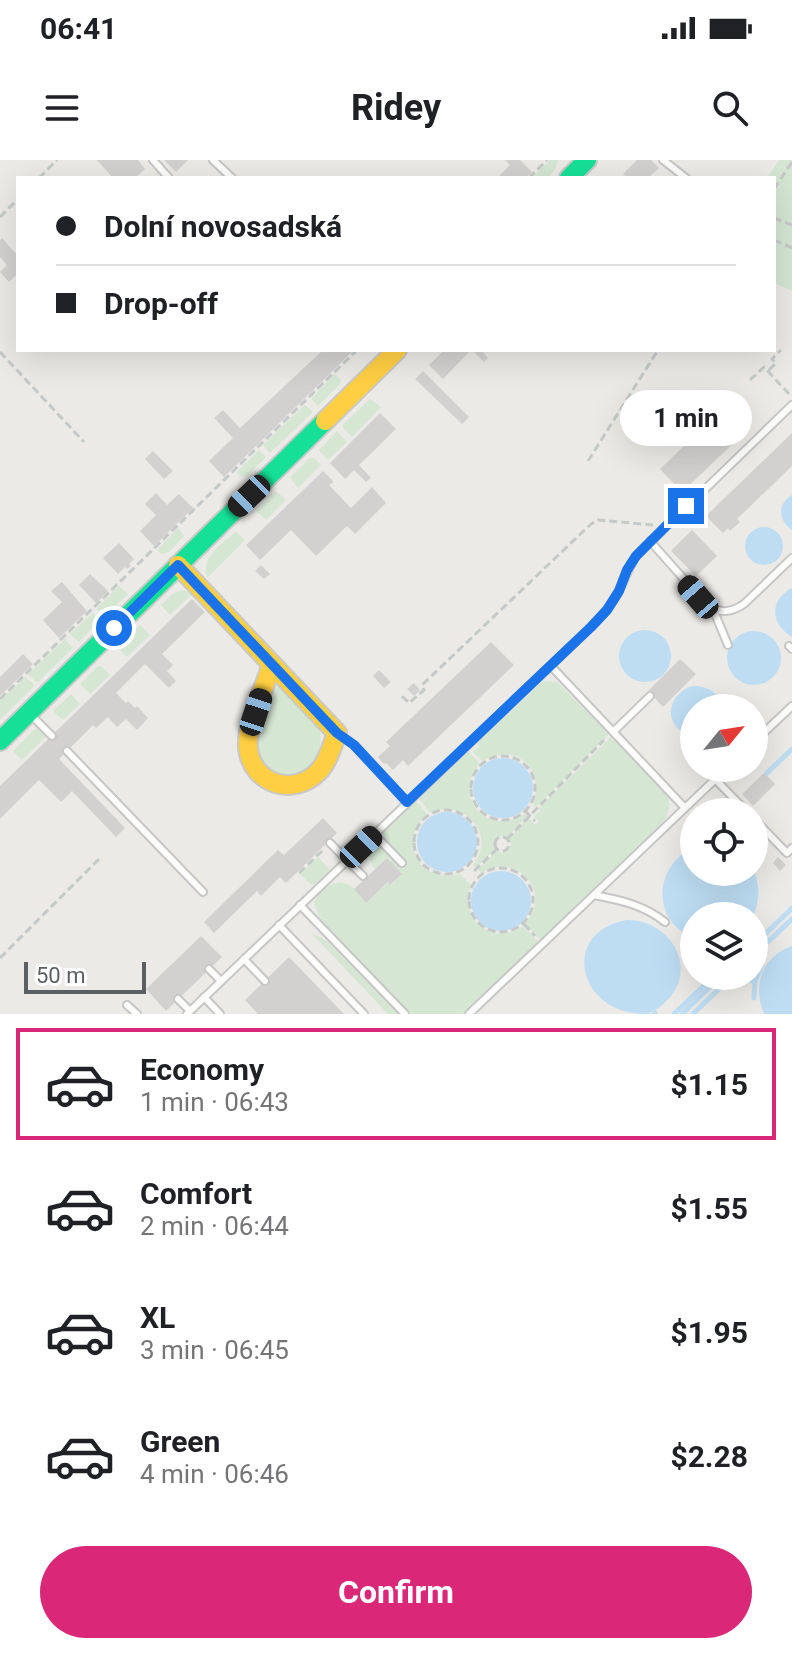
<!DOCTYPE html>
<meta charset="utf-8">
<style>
:root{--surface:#fff;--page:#f6f6f6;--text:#202124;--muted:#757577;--line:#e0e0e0;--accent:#db2777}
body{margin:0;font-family:Roboto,sans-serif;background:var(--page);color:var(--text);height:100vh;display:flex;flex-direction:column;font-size:30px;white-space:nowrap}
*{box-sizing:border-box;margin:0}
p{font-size:26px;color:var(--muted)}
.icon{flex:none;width:44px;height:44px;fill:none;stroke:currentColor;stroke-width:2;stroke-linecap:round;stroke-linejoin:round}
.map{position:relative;height:854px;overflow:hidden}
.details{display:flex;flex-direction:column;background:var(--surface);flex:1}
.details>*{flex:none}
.hud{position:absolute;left:16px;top:16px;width:760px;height:176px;border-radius:0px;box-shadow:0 8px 32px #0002;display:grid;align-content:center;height:176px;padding:0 40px;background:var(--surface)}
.needle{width:52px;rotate:60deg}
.buttons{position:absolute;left:680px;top:534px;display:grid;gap:16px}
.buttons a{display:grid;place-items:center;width:88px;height:88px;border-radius:50%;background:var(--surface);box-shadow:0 8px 32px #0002;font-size:40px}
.scale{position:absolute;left:24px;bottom:20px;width:122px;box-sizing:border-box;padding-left:8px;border:4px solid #5c6064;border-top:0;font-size:22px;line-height:28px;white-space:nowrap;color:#5c6064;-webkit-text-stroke:6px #fff;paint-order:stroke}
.end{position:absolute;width:36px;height:36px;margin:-18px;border:10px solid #1a73e8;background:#fff;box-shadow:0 0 0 4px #fff}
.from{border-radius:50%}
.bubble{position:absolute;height:56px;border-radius:28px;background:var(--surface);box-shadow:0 8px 32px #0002;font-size:26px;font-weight:700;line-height:56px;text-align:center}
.car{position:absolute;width:24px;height:48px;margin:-24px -12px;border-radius:10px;box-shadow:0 0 6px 2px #0007;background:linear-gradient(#222 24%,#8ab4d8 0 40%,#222 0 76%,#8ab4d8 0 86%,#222 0)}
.hud b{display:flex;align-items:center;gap:28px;height:76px;font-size:30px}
.hud b+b{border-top:2px solid var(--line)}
.hud i{width:20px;height:20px;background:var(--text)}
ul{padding:14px 0 0;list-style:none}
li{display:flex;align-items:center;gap:24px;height:112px;margin:0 16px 12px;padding:0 24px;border:4px solid transparent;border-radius:0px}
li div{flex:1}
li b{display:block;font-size:30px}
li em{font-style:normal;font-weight:700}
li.current{border-color:var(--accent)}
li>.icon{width:72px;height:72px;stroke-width:1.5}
.cta{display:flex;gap:16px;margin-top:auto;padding:16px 40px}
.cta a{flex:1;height:92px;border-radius:48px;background:var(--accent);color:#fff;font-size:32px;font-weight:700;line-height:92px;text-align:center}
.status{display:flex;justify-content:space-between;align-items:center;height:56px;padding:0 40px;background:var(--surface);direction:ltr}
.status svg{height:22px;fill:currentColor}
header{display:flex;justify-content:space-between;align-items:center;height:104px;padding:0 40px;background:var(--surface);font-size:36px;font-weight:700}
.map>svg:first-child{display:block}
</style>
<div class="status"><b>06:41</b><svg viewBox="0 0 49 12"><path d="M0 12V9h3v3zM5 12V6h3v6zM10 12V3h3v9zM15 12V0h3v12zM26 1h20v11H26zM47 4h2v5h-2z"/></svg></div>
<header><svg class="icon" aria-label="menu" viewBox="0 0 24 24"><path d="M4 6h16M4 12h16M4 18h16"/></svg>Ridey<svg class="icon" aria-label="search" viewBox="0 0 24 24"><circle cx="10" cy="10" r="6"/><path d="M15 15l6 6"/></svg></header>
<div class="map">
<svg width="792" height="854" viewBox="0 0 792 854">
<rect width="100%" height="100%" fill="#ebeae7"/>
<!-- green -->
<path fill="#d5e6d3" d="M550,0H558C557,8 553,12 548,18H532Z
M779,0H792V131L774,123V18H767Z
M335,214L341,220L340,224L318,246L311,239Z
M370,239L381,247L352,277L343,268V264Z
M305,245L313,252L270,293L263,285Z
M337,271L347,282L328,300L319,290Z
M259,290L266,297L247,316L242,317L237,312Z
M310,298H314L321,305L298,328L290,317Z
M276,331L286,340L266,360L256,351Z
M178,368L184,376L169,392L162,394L157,390Z
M236,371L245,380L207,418C200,397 222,384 236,371Z
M119,426L128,434L104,456L96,449Z
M182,430L193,433L170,455L161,445L171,435Z
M93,453L97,458V463L79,482L70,474Z
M140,465L150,475L127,497L118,487Z
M65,479L73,488L37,523L28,514Z
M98,506L102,507L110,515L90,534L80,524Z
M25,517L35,525L0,560V541Z
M543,521L557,522L609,574L536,647L533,644C546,609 515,580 482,601L473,592L479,586L477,583Z
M279,525L282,526L319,564C332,632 259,631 258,590C258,570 268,548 274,530Z
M71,534L80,544L63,560L53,551Z
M35,569H40L47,576L22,600L13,591Z
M611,577L668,635C672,651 666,659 656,670L541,780L525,764C554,732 517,690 481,713L478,709L497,691L503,693L508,691L511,685L508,679L528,658L536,665L539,661L534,656L540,651L539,648Z
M468,591L480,603C451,637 487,678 525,654L527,656L507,677L502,676C495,678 493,683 495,689L476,708L473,705C497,674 465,638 430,652L419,639Z
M416,641L427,654C396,681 420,725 460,714L471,725C458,759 493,788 523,766L539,782L463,854H411L323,762L318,754L314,742C320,730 333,718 347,724C354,727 361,736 367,742L388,723L391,725L401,715L387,698L375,709C368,699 367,688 376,680L400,706L406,702L385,680L383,673Z
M318,697L330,710L315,724L311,725L300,714Z
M312,774L322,778L330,784L399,854H388Z"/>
<!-- water -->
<path fill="#beddf3" d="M792,335V370C778,360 777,344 792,335Z
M745 386a19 19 0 1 1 38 0a19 19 0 1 1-38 0Z
M792,428V477C770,464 769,440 792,428Z
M619 496a26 26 0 1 1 52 0a26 26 0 1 1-52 0Z
M727 498a27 27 0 1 1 54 0a27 27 0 1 1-54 0Z
M692,526C708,526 719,532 723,548H694V577C663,570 664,536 692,526Z
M473 628a30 30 0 1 1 60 0a30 30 0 1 1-60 0Z
M417 682a30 30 0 1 1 60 0a30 30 0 1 1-60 0Z
M694,687V712L754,711C760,727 760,740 753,756H694V778C651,761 653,706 694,687Z
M471 741a30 30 0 1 1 60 0a30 30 0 1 1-60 0Z
M627,760C674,760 701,814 662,845C657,849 652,853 646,854C576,854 560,771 627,760Z
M792,786V854H764C752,826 762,796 792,786Z"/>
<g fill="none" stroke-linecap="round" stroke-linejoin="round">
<!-- stream -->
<path stroke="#beddf3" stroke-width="5" d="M767,613L792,589
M754,785L792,748
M754,795L792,759
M732,817L755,821L754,838
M755,821L762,805
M654,854L655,853
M674,854L714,816
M682,854L721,816
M693,854L732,816"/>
</g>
<!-- building -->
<path fill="#d2d1d0" d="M97,0H138L145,9L135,18H113Z
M164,0H188L176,12Z
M505,0H520L532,12L526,18H497L510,5Z
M637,0H651L659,8L648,18H628L623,14Z
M2,78L18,96V117L16,115L9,122L0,112L7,105L0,97V80Z
M323,190H354L224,317L209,301L233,278L214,258L223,250L240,268Z
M444,190H471L443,219L429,205Z
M472,190H481L488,198L484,202Z
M423,211L469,257L462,264L415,219Z
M380,253L396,269L359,305L371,318L366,322L354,310L345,319L330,303Z
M715,256L738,279L682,332L660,309Z
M792,273V306L737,359L740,362L730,371L728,368L723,373L706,356Z
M153,291L173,311L164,319L145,299Z
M323,311L334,322L329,325L351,348L372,327L386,343L355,374L347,366L316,396L291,370L260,400L246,385Z
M156,333L167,345L179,334L193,348L154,386L140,371L156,355L145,344Z
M692,370L717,396L696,416L671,391Z
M119,383L134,399L129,404L131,406L127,409L125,407L118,414L103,398Z
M261,405L270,414L264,419L255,411Z
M90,414L108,431L96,443L79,425Z
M62,422L87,451L59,478L43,460L62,442L51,431Z
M192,439L205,452L162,494L173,505L167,511L176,521L169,528L145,504L116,533L126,543L128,541L135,548L137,546L148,558L137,570L126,559L117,567L108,557L96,568L93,565L59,599L125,668L116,677L72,631L61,642L39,620L0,659V626Z
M491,482L514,505L408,606L403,600L393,610L386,603L384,604L378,597L390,586L386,582Z
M23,494L33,504L0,536V517Z
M680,499L696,514L663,547L648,531Z
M379,510L391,522L384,528L373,516Z
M414,523L420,530L414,536L407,529Z
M764,613L775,624L753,646L742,634Z
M323,658L337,673L286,723L280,717L261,736L257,731L214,773L204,762L278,690L284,695Z
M778,697L786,705L780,711L773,703Z
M387,698L402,714L390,725L388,722L366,743L354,729Z
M201,776L222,797L166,851L146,829Z
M289,797L344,854H258L245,840Z"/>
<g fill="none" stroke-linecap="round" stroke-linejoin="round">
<!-- lane casing -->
<g stroke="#c6c6c6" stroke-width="10">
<path id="lane" d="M153,0L169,18
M213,0L232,18
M663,0L686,18
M650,381L706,444C719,454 731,453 744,444L792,398
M713,449L728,485
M789,486L792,489
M551,506L685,648
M31,555L52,576
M613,572L650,536
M340,575L354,585L407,642
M754,582L792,546
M67,591L203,732
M715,619L747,652
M754,659L787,693L792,688
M374,674L402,703
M330,683L363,716
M594,735C620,740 644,745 665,762
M300,745L405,854
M279,765L364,854
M244,799L265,821
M209,809L221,821
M204,837L220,854
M178,839L190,851
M127,845L137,854
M187,854L591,467C602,456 612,445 619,431C625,419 629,407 636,396L792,245
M469,854L727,608"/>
</g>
<!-- fast casing -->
<g stroke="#c8c8c8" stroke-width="22">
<path id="fast" d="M569,18L587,0
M0,581L325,261"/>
</g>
<!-- slow casing -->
<g stroke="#c8c8c8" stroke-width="22">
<path id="slow" d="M325,261L397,190
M178,405L337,573C332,586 328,602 318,612C293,637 252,624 248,588C246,563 265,528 272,504"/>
</g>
<!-- path -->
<path stroke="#c5cac8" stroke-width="3" stroke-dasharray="8 4" stroke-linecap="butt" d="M39,18L57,0
M529,18L547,0
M774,29L792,2
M0,57L18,39
M774,58L792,65
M774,80L792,88
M0,192L84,282
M769,210L776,203L772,199L781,190
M750,220L764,207L789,234
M588,301L658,190
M402,538L403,537L409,543L424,530L422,525L591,364L598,360L653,365
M0,539L357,190
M471 628a32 32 0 1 1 64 0a32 32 0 1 1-64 0Z
M414 682a32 32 0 1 1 64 0a32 32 0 1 1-64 0Z
M525,651L535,661
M495 684a7 7 0 1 1 14 0a7 7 0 1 1-14 0Z
M507,679L604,580
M469 740a32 32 0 1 1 64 0a32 32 0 1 1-64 0Z
M474,711L497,689
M299,713L322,691
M524,764L535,776
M0,798L100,698"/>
<!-- lane -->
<use href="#lane" stroke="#fcfcfb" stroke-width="6"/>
<!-- fast -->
<use href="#fast" stroke="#16e098" stroke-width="18"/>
<!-- slow -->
<use href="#slow" stroke="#ffcf43" stroke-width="18"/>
</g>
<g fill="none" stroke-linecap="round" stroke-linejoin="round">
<!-- route -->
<path stroke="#1a73e8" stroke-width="10" d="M114,468L178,405L337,573L354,585L407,642L591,467L607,450L619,431L627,410L636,396L686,346"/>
</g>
</svg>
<div class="buttons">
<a><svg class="needle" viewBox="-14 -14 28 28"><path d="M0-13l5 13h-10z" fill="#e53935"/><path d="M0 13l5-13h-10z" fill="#757577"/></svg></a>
<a><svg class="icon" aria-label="locate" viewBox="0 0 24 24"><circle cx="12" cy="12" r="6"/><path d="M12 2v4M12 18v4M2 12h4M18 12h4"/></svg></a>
<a><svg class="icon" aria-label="layers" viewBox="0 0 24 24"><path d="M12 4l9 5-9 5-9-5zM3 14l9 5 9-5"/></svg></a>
</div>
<div class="scale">50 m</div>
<i class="end from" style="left:114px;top:468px"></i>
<i class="end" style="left:686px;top:346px"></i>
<div class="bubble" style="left:620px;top:230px;width:132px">1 min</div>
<i class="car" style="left:249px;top:336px;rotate:226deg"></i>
<i class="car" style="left:698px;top:437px;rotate:319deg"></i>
<i class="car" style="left:256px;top:552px;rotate:18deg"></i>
<i class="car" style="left:361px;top:687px;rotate:46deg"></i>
<div class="hud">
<b><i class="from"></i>Dolní novosadská</b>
<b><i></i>Drop-off</b>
</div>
</div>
<section class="details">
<ul>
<li class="current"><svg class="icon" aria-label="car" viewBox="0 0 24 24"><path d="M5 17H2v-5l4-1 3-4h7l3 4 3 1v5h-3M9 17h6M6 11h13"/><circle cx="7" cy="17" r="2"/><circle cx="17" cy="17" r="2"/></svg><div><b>Economy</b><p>1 min · 06:43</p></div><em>$1.15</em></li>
<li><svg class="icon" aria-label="car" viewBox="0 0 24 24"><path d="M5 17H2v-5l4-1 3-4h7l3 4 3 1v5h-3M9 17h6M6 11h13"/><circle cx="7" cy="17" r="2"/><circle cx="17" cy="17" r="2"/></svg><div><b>Comfort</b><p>2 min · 06:44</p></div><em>$1.55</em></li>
<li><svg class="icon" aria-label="car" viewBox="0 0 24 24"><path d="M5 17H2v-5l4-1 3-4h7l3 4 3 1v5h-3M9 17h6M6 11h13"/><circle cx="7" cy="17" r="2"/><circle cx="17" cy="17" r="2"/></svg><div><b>XL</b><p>3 min · 06:45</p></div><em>$1.95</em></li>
<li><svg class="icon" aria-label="car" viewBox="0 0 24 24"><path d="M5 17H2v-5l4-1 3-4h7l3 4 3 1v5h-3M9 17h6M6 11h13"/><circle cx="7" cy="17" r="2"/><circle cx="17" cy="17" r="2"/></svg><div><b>Green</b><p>4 min · 06:46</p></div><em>$2.28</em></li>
</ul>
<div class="cta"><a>Confirm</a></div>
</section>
